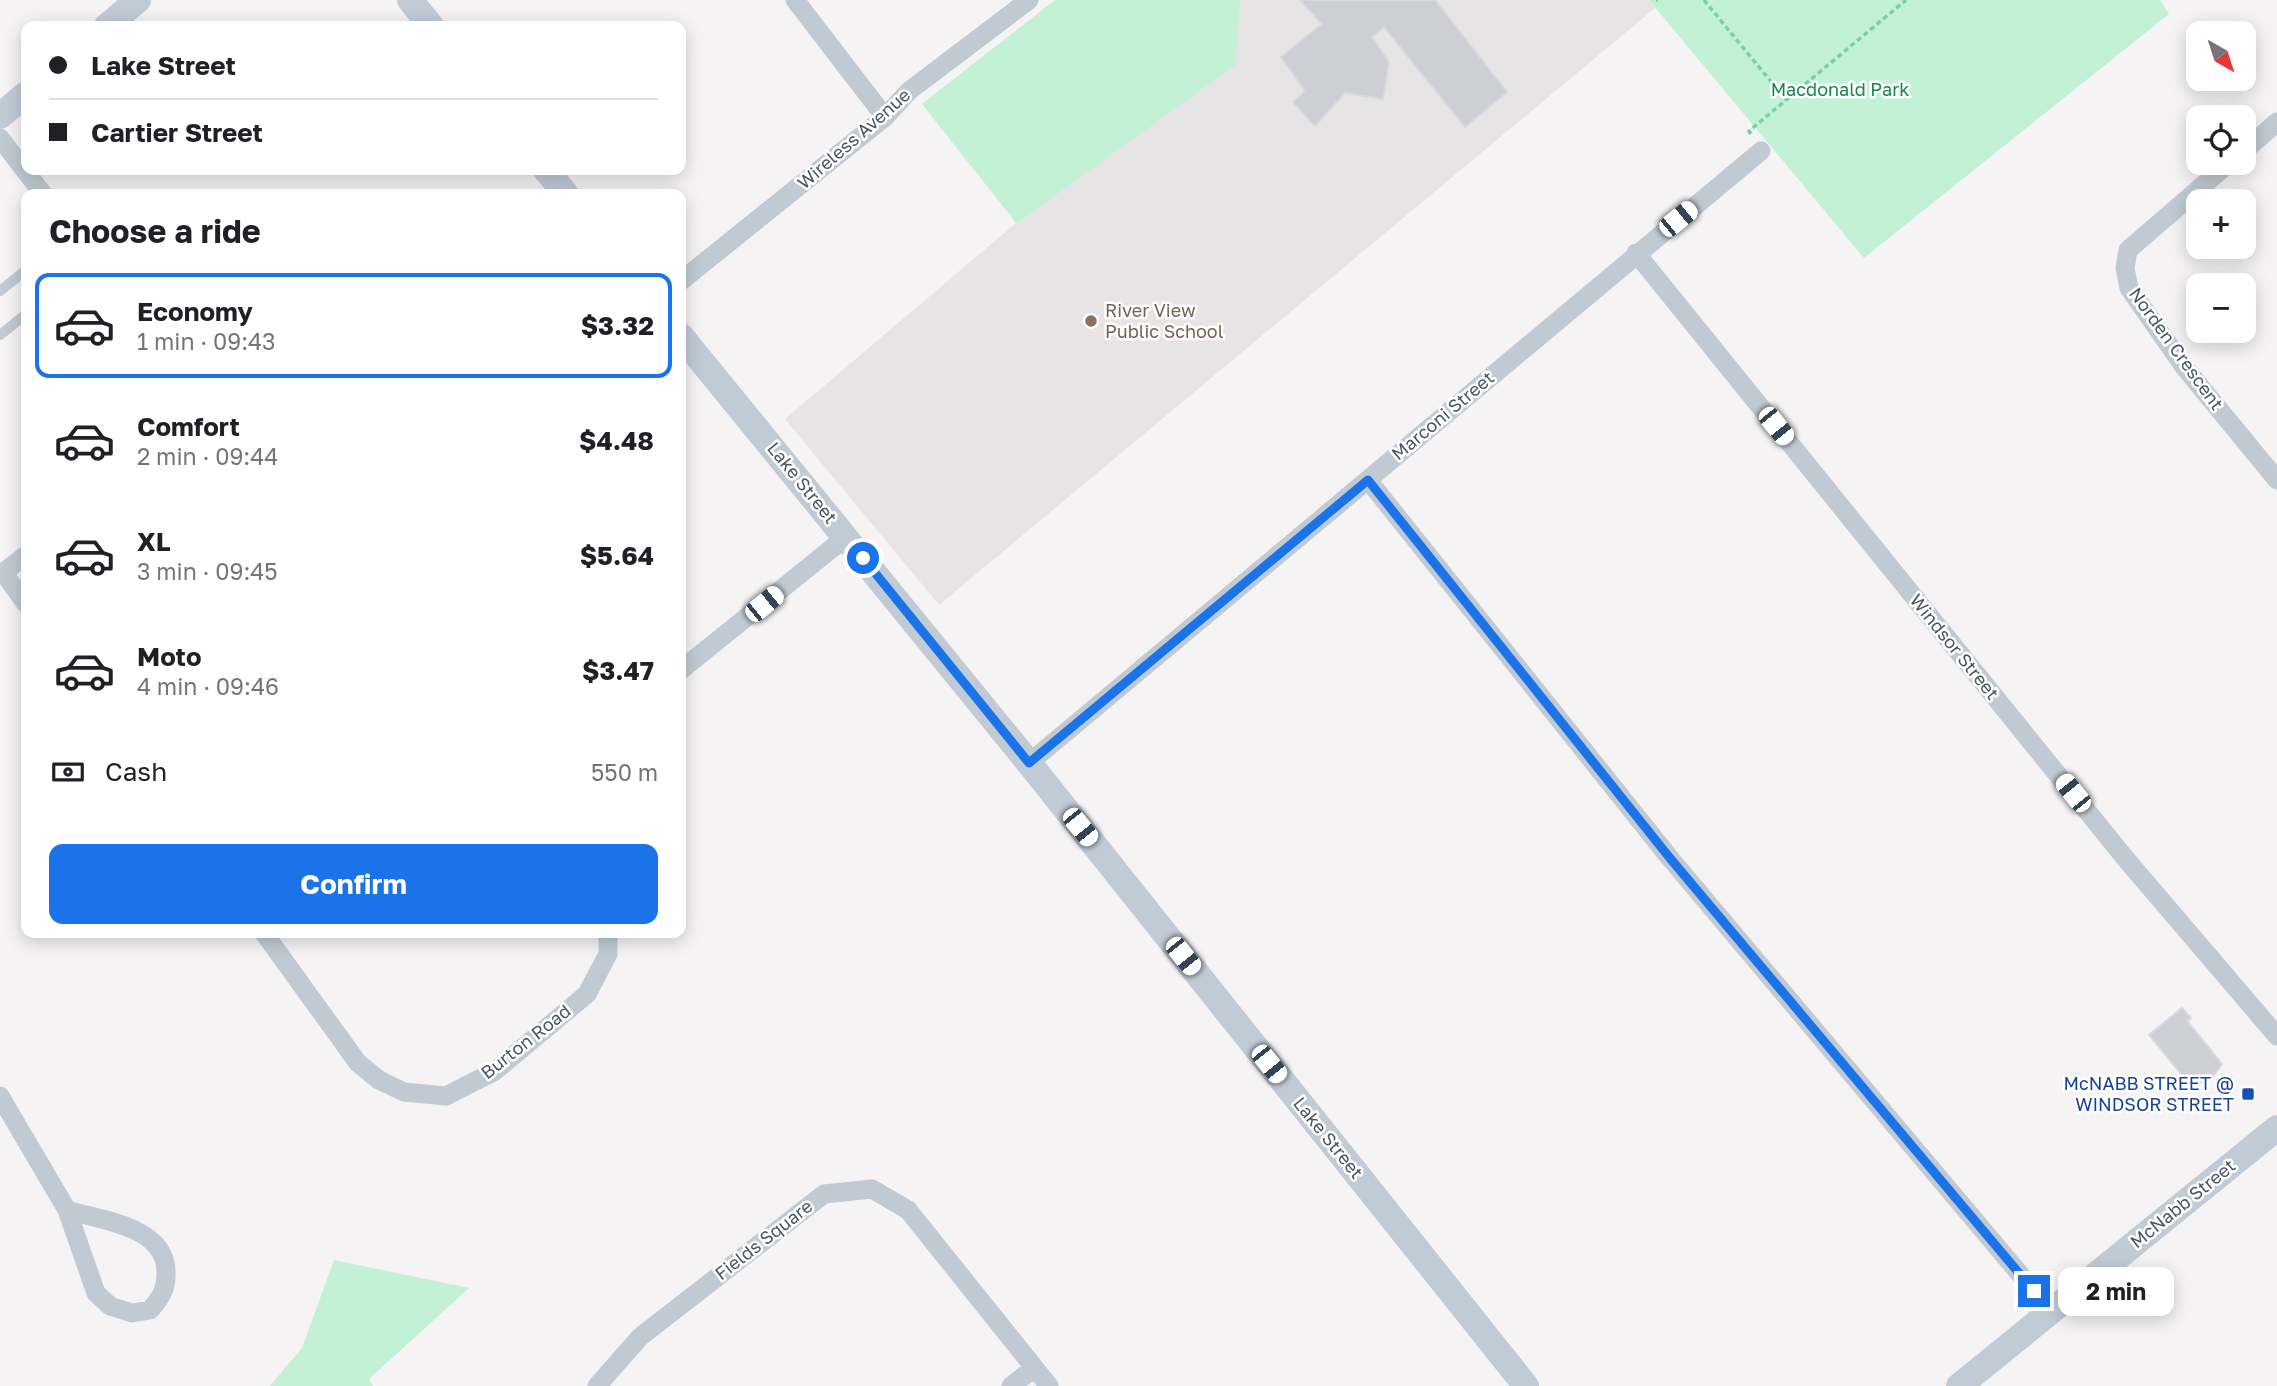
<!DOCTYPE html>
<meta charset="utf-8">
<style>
:root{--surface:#fff;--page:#f2f2f2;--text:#202124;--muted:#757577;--line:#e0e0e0;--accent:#1a73e8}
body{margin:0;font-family:"Golos Text",sans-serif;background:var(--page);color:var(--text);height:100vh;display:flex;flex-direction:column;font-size:26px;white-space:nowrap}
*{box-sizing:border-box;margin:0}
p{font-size:23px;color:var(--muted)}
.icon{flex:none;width:38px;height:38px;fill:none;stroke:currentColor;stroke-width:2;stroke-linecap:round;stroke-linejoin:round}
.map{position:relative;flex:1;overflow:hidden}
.details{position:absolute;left:21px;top:189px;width:665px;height:749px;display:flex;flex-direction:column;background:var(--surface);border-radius:14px;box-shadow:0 4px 18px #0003}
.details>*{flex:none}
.banner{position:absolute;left:21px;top:21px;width:665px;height:154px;border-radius:14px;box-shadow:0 4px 18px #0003;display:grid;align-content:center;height:154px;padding:0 28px;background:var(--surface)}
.needle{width:46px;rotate:141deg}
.controls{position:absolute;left:2186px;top:21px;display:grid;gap:14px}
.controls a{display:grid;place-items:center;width:70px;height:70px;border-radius:14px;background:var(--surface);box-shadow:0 4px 18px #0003;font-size:35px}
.end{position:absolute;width:32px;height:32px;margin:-16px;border:9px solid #1a73e8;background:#fff;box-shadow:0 0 0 4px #fff}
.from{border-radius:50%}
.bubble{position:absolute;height:49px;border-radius:14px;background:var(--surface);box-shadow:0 4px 18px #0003;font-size:23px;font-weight:700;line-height:49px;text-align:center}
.car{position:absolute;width:21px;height:42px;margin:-21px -10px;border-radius:9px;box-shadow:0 0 5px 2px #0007;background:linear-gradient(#fff 24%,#345 0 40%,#fff 0 76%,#345 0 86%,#fff 0)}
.banner b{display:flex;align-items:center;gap:24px;height:66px;font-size:26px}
.banner b+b{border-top:2px solid var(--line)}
.banner i{width:18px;height:18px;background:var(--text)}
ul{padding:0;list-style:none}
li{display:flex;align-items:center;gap:21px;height:105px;margin:0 14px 10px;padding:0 14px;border:4px solid transparent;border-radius:14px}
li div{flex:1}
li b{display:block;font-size:26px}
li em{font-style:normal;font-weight:700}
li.on{border-color:var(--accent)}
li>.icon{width:63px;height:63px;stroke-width:1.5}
h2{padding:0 28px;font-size:32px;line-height:84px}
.pay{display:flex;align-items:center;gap:18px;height:77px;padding:0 28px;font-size:26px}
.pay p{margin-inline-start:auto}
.button{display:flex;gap:14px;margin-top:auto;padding:14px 28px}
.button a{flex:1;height:80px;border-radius:14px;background:var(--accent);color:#fff;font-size:28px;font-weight:700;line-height:80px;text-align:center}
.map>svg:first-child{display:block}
</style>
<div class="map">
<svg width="2277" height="1386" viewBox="0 0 2277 1386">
<rect width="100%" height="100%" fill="#f5f3f3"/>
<!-- education -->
<path fill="#e6e4e5" d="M1055,0H1649L1655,8L939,605L785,419L1016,223L922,104Z"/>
<!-- green -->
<path fill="#c3f1d5" d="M1055,0H1237L1240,3L1235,65L1017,223L922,104Z
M1649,0H2160L2169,14L1864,258Z
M334,1260L469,1288L369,1379L373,1386H270L302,1348Z"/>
<!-- building -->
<path fill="#cdcfd5" stroke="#d7d9de" stroke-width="2" d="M1300,0H1435L1507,92L1465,127L1384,27L1372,37L1389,62L1383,99L1345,93L1315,126L1293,102L1305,91L1281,57L1322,24Z
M2182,1008L2191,1018L2187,1021L2222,1064L2211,1079L2192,1087L2149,1035Z"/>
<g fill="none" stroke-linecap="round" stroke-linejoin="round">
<!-- path -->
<path stroke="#7ad0a6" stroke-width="3.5" stroke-dasharray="5 3.5" stroke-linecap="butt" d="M1656,0H1658
M1704,0L1786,100
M1751,134L1749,131L1906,0"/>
<!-- lane -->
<path stroke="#c1cad2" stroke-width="10" d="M0,291L26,270
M0,335L26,314"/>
<!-- street -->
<path stroke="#c1cad2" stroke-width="19" d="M795,0L885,117
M0,138L43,194
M2244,151L2277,122
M2229,163L2128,250L2125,268L2129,288L2185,368L2277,480
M1636,253L2125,858L2277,1036
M681,281L885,117L909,91L1029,0
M1368,480L1669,857L2051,1311
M3,572L26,604
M0,575L26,555
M681,670L846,537
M1029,763L1761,151
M264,933L358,1063L379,1080L404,1092L446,1096L495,1071L587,994L608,954V933
M0,1096L67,1210L96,1293L110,1306L132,1313L150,1310C161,1298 167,1288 166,1271C165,1226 100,1220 67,1210
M597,1386L640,1337L824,1194L872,1189L908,1210L1049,1386
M1011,1386L1034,1368"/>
<!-- secondary -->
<path stroke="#c1cbd6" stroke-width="26" d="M410,0L431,26
M107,26L138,0
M0,116L26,94
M546,170L566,194
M681,336L1029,763L1526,1386
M1959,1386L2277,1128"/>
</g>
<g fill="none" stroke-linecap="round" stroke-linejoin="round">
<!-- route -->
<path stroke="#1a73e8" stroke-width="9" d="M863,558L1029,763L1368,480L1669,857L2034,1291"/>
</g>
<!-- markers -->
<circle fill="#8d6e63" stroke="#fff" stroke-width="2.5" cx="1091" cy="321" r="7"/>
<rect fill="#1a4fb4" stroke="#fff" stroke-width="2.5" x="2241" y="1087" width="14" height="14" rx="3.5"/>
<g text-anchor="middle" stroke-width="5" stroke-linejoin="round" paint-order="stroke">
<!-- park labels -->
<g font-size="18" fill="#17864f" stroke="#fff">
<text x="1840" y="96">Macdonald Park</text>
</g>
<!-- street labels -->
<g font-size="18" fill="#4a5661" stroke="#fff">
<text transform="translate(854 139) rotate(-41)" y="6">Wireless Avenue</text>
<text transform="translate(2176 349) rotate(54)" y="6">Norden Crescent</text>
<text transform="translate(1443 416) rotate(-40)" y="6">Marconi Street</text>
<text transform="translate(802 483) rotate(51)" y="6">Lake Street</text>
<text transform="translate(1954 647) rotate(51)" y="6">Windsor Street</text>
<text transform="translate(526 1042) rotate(-38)" y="6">Burton Road</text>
<text transform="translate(1328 1138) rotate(51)" y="6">Lake Street</text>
<text transform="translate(2183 1204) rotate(-39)" y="6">McNabb Street</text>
<text transform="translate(764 1240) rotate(-38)" y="6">Fields Square</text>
</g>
<!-- education labels -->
<g font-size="18" fill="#785e54" stroke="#fff" text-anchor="start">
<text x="1105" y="317">River View<tspan x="1105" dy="21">Public School</tspan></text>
</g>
<!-- transit labels -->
<g font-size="18" fill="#164399" stroke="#fff" text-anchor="end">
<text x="2234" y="1090">McNABB STREET @<tspan x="2234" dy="21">WINDSOR STREET</tspan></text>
</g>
</g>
</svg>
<div class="controls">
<a><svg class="needle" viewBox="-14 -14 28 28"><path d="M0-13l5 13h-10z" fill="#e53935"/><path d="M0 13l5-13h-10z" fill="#757577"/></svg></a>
<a><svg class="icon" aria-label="locate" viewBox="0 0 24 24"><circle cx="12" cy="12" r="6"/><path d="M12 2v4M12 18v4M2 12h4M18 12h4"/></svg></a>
<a>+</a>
<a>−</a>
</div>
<i class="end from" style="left:863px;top:558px"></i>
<i class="end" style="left:2034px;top:1291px"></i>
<div class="bubble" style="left:2058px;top:1267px;width:116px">2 min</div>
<i class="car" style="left:1678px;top:219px;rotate:51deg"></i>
<i class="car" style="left:1776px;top:426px;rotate:141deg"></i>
<i class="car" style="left:764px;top:604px;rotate:51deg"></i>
<i class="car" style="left:2073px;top:793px;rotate:321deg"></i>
<i class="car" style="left:1080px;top:827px;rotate:141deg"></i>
<i class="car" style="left:1183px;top:956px;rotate:141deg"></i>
<i class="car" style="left:1269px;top:1064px;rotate:141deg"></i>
<div class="banner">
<b><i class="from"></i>Lake Street</b>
<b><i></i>Cartier Street</b>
</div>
<section class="details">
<h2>Choose a ride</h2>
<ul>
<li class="on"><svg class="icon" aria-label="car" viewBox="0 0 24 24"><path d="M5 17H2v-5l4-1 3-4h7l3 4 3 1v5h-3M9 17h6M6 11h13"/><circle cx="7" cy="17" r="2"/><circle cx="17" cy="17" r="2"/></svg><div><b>Economy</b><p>1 min · 09:43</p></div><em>$3.32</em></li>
<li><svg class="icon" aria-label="car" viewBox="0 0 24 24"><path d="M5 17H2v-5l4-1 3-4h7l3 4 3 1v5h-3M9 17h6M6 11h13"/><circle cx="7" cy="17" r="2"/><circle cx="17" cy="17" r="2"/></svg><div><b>Comfort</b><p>2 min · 09:44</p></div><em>$4.48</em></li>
<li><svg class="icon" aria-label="car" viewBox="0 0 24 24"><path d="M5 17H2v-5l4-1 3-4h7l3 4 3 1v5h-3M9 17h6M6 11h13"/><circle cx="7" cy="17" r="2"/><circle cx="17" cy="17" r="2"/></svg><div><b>XL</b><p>3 min · 09:45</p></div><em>$5.64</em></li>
<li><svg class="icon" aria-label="car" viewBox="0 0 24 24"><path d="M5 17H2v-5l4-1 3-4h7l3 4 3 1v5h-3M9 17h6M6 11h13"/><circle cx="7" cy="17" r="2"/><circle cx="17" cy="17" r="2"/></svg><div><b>Moto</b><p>4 min · 09:46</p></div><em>$3.47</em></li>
</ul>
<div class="pay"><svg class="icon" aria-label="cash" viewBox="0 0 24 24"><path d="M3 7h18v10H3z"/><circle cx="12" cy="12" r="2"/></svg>Cash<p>550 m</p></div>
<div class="button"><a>Confirm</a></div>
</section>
</div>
